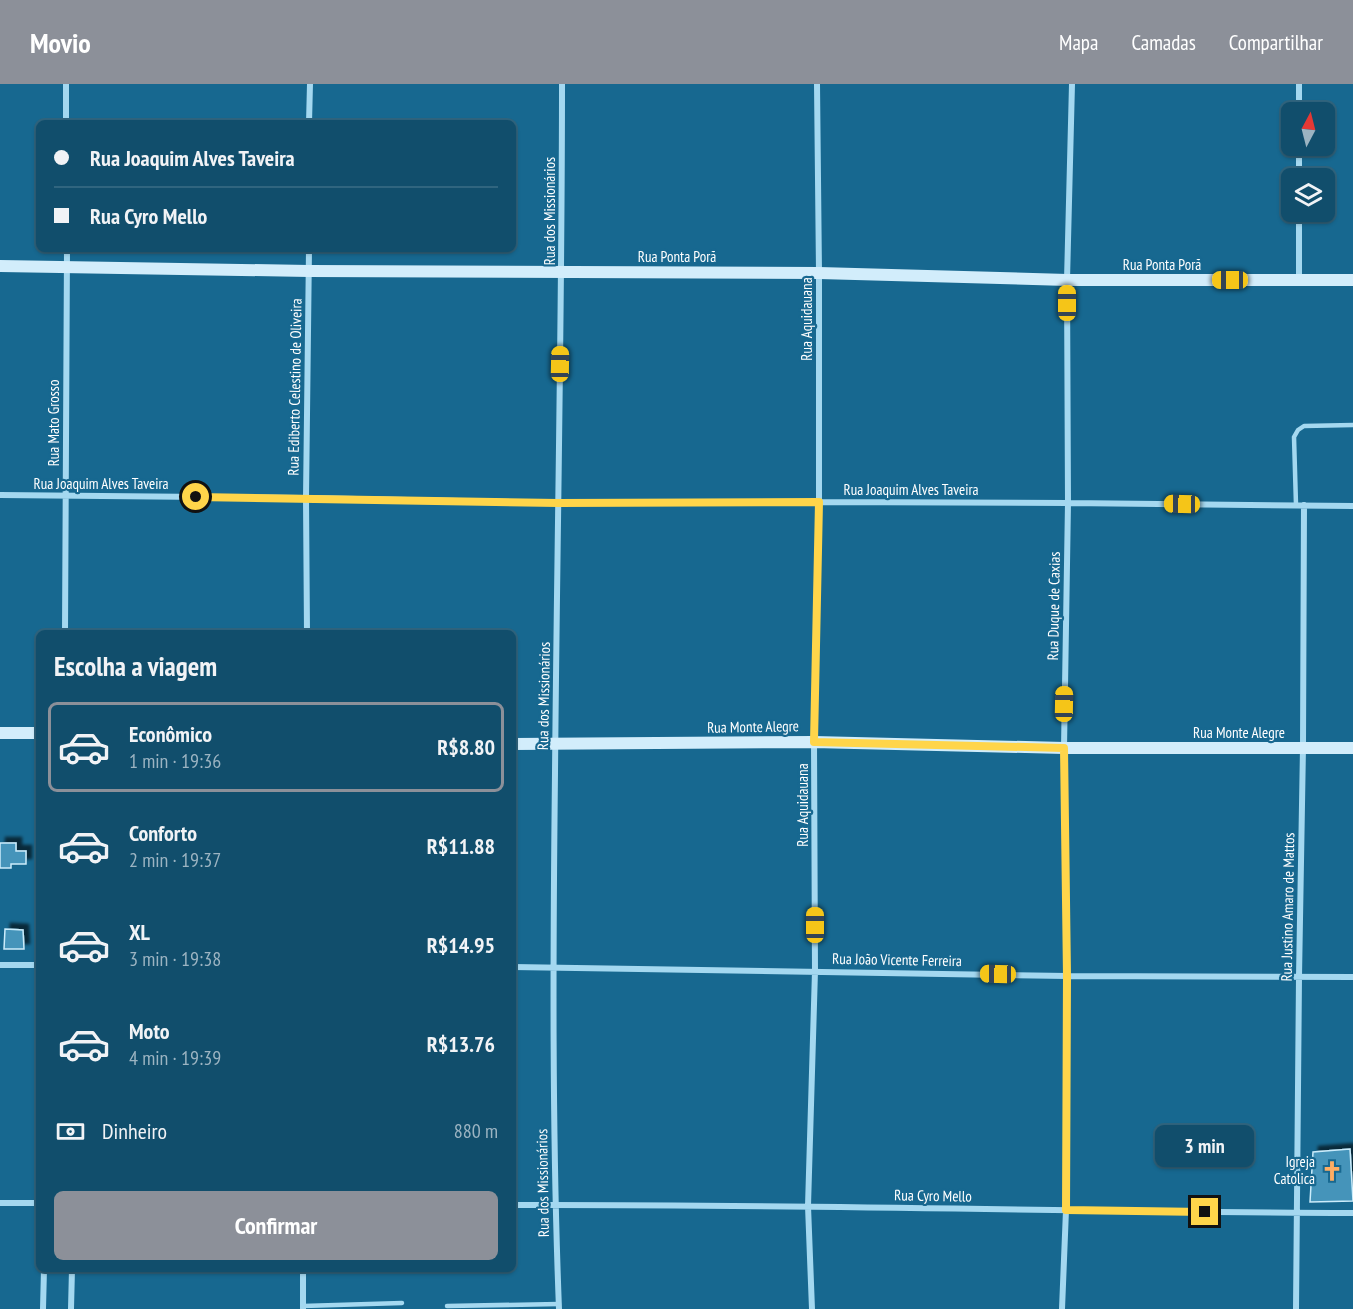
<!DOCTYPE html>
<html lang="pt">
<meta charset="utf-8">
<style>
:root{--surface:#114e6c;--page:#1a5572;--text:#f1f3f6;--muted:#9cb4c2;--line:#30657f;--accent:#8c9099}
body{margin:0;font-family:"PT Sans Narrow",sans-serif;background:var(--page);color:var(--text);height:100vh;display:flex;flex-direction:column;font-size:22px;white-space:nowrap}
*{box-sizing:border-box;margin:0}
p{font-size:20px;color:var(--muted)}
.icon{flex:none;width:33px;height:33px;fill:none;stroke:currentColor;stroke-width:2;stroke-linecap:round;stroke-linejoin:round}
.map{position:relative;flex:1;overflow:hidden}
.drawer{position:absolute;left:36px;top:546px;width:480px;height:642px;display:flex;flex-direction:column;background:var(--surface);border-radius:9px;box-shadow:0 2px 4px #0004,0 0 0 2px var(--line)}
.drawer>*{flex:none}
.hud{position:absolute;left:36px;top:36px;width:480px;height:132px;border-radius:9px;box-shadow:0 2px 4px #0004,0 0 0 2px var(--line);display:grid;align-content:center;height:132px;padding:0 18px;background:var(--surface)}
.needle{width:39px;rotate:7deg}
.tools{position:absolute;left:1281px;top:18px;display:grid;gap:12px}
.tools a{display:grid;place-items:center;width:54px;height:54px;border-radius:9px;background:var(--surface);box-shadow:0 2px 4px #0004,0 0 0 2px var(--line);font-size:30px}
.end{position:absolute;width:27px;height:27px;margin:-14px;border:8px solid #ffd54a;background:#111;box-shadow:0 0 0 3px #111}
.from{border-radius:50%}
.bubble{position:absolute;height:42px;border-radius:9px;background:var(--surface);box-shadow:0 2px 4px #0004,0 0 0 2px var(--line);font-size:20px;font-weight:700;line-height:42px;text-align:center}
.car{position:absolute;width:18px;height:36px;margin:-18px -9px;border-radius:8px;box-shadow:0 0 4px 2px #0007;background:linear-gradient(#f5c518 24%,#345 0 40%,#f5c518 0 76%,#345 0 86%,#f5c518 0)}
.hud b{display:flex;align-items:center;gap:21px;height:57px;font-size:22px}
.hud b+b{border-top:2px solid var(--line)}
.hud i{width:15px;height:15px;background:var(--text)}
ul{padding:0;list-style:none}
li{display:flex;align-items:center;gap:18px;height:90px;margin:0 12px 9px;padding:0 6px;border:3px solid transparent;border-radius:9px}
li div{flex:1}
li b{display:block;font-size:22px}
li em{font-style:normal;font-weight:700}
li.selected{border-color:var(--accent)}
li>.icon{width:54px;height:54px;stroke-width:1.5}
h2{padding:0 18px;font-size:27px;line-height:72px}
.pay{display:flex;align-items:center;gap:15px;height:66px;padding:0 18px;font-size:22px}
.pay p{margin-inline-start:auto}
.cta{display:flex;gap:12px;margin-top:auto;padding:12px 18px}
.cta a{flex:1;height:69px;border-radius:9px;background:var(--accent);color:#fff;font-size:24px;font-weight:700;line-height:69px;text-align:center}
header{display:flex;align-items:center;gap:36px;box-sizing:border-box;height:84px;padding:0 30px;background:var(--accent);color:#fff}
header strong{font-size:28px}
nav{display:flex;gap:33px;margin-inline-start:auto;font-size:21px}
.map>svg:first-child{display:block}
</style>
<header>
<strong>Movio</strong>
<nav><a>Mapa</a><a>Camadas</a><a>Compartilhar</a></nav>
</header>
<div class="map">
<svg width="1353" height="1225" viewBox="0 0 1353 1225">
<defs>
<filter id="shadow"><feDropShadow dx="5.5" dy="-5.5" stdDeviation="1.5" flood-color="#0009"/></filter>
</defs>
<rect width="100%" height="100%" fill="#176890"/>
<!-- building -->
<path fill="#4494ba" stroke="#cbecfb" stroke-width="1.5" filter="url(#shadow)" d="M0,759H16V767H26V780H11V784H0Z
M5,845L23,846L24,865H4Z
M1350,1065L1353,1117L1310,1118L1313,1068Z"/>
<g fill="none" stroke-linecap="round" stroke-linejoin="round">
<!-- lane -->
<path stroke="#a4d8f0" stroke-width="4.5" d="M1296,421L1294,353L1298,346L1304,342L1353,341
M303,1222L402,1219
M447,1222L559,1220"/>
<!-- street -->
<path stroke="#a4d8f0" stroke-width="6" d="M66,0V39
M1299,28V0
M309,39L310,0
M1299,94V62
M1299,196V128
M0,411L306,414L558,419L819,418L1068,419L1353,422
M65,549L67,165
M307,549L306,414L309,165
M0,881H39
M513,883L1067,892L1353,893
M0,1119H39
M513,1121C793,1120 1073,1128 1353,1129
M43,1225L44,1185
M71,1225L72,1185
M303,1225V1185
M559,1225C552,1047 553,868 555,689C557,460 562,230 562,0
M812,1225L808,1122L815,887L814,658L819,418V189L817,0
M1062,1225L1066,1126L1067,892L1064,664L1068,419L1067,196L1072,0
M1296,1225L1299,893L1303,663L1304,421"/>
<!-- secondary -->
<path stroke="#d2edfb" stroke-width="12" d="M0,182L309,187L819,189L1067,196H1353
M0,649H39
M513,660L814,658L1064,664H1353"/>
</g>
<g fill="none" stroke-linecap="round" stroke-linejoin="round">
<!-- route -->
<path stroke="#ffd54a" stroke-width="8" d="M196,413L558,419L819,418L814,658L1064,664L1067,892L1066,1126L1205,1128"/>
</g>
<!-- icons -->
<defs>
<g id="church-bare" transform="scale(1.62)"><path d="M-1.2-6h2.4v3.5h3.3v2.4h-3.3V6h-2.4V-.1h-3.3v-2.4h3.3Z" fill="#ffad63" stroke="#176890" stroke-width="2.5" paint-order="stroke"/></g>
</defs>
<g fill-rule="evenodd">
<use href="#church-bare" x="1332" y="1087"/>
</g>
<g text-anchor="middle" stroke-width="4.5" stroke-linejoin="round" paint-order="stroke">
<!-- street labels -->
<g font-size="15" fill="#fff" stroke="#176890">
<text transform="translate(550 127) rotate(-90)" y="5">Rua dos Missionários</text>
<text x="677" y="178">Rua Ponta Porã</text>
<text x="1162" y="186">Rua Ponta Porã</text>
<text transform="translate(807 235) rotate(-90)" y="5">Rua Aquidauana</text>
<text transform="translate(295 303) rotate(-89)" y="5">Rua Ediberto Celestino de Oliveira</text>
<text transform="translate(54 339) rotate(-90)" y="5">Rua Mato Grosso</text>
<text x="101" y="405">Rua Joaquim Alves Taveira</text>
<text x="911" y="411">Rua Joaquim Alves Taveira</text>
<text transform="translate(1054 522) rotate(-89)" y="5">Rua Duque de Caxias</text>
<text transform="translate(544 612) rotate(-89)" y="5">Rua dos Missionários</text>
<text transform="translate(753 643) rotate(-1)" y="5">Rua Monte Alegre</text>
<text x="1239" y="654">Rua Monte Alegre</text>
<text transform="translate(803 721) rotate(-90)" y="5">Rua Aquidauana</text>
<text transform="translate(1288 823) rotate(-89)" y="5">Rua Justino Amaro de Mattos</text>
<text transform="translate(897 876) rotate(1)" y="5">Rua João Vicente Ferreira</text>
<text transform="translate(543 1099) rotate(-91)" y="5">Rua dos Missionários</text>
<text transform="translate(933 1112) rotate(1)" y="5">Rua Cyro Mello</text>
</g>
<!-- poi labels -->
<g font-size="15" fill="#fff" stroke="#176890" text-anchor="end">
<text x="1315" y="1083">Igreja<tspan x="1315" dy="17">Catolica</tspan></text>
</g>
</g>
</svg>
<div class="tools">
<a><svg class="needle" viewBox="-14 -14 28 28"><path d="M0-13l5 13h-10z" fill="#e53935"/><path d="M0 13l5-13h-10z" fill="#9cb4c2"/></svg></a>
<a><svg class="icon" aria-label="layers" viewBox="0 0 24 24"><path d="M12 4l9 5-9 5-9-5zM3 14l9 5 9-5"/></svg></a>
</div>
<i class="end from" style="left:196px;top:413px"></i>
<i class="end" style="left:1205px;top:1128px"></i>
<div class="bubble" style="left:1155px;top:1041px;width:99px">3 min</div>
<i class="car" style="left:1230px;top:196px;rotate:270deg"></i>
<i class="car" style="left:1067px;top:219px;rotate:0deg"></i>
<i class="car" style="left:560px;top:280px;rotate:1deg"></i>
<i class="car" style="left:1182px;top:420px;rotate:271deg"></i>
<i class="car" style="left:1064px;top:620px;rotate:1deg"></i>
<i class="car" style="left:815px;top:841px;rotate:0deg"></i>
<i class="car" style="left:998px;top:890px;rotate:271deg"></i>
<div class="hud">
<b><i class="from"></i>Rua Joaquim Alves Taveira</b>
<b><i></i>Rua Cyro Mello</b>
</div>
<section class="drawer">
<h2>Escolha a viagem</h2>
<ul>
<li class="selected"><svg class="icon" aria-label="car" viewBox="0 0 24 24"><path d="M5 17H2v-5l4-1 3-4h7l3 4 3 1v5h-3M9 17h6M6 11h13"/><circle cx="7" cy="17" r="2"/><circle cx="17" cy="17" r="2"/></svg><div><b>Econômico</b><p>1 min · 19:36</p></div><em>R$8.80</em></li>
<li><svg class="icon" aria-label="car" viewBox="0 0 24 24"><path d="M5 17H2v-5l4-1 3-4h7l3 4 3 1v5h-3M9 17h6M6 11h13"/><circle cx="7" cy="17" r="2"/><circle cx="17" cy="17" r="2"/></svg><div><b>Conforto</b><p>2 min · 19:37</p></div><em>R$11.88</em></li>
<li><svg class="icon" aria-label="car" viewBox="0 0 24 24"><path d="M5 17H2v-5l4-1 3-4h7l3 4 3 1v5h-3M9 17h6M6 11h13"/><circle cx="7" cy="17" r="2"/><circle cx="17" cy="17" r="2"/></svg><div><b>XL</b><p>3 min · 19:38</p></div><em>R$14.95</em></li>
<li><svg class="icon" aria-label="car" viewBox="0 0 24 24"><path d="M5 17H2v-5l4-1 3-4h7l3 4 3 1v5h-3M9 17h6M6 11h13"/><circle cx="7" cy="17" r="2"/><circle cx="17" cy="17" r="2"/></svg><div><b>Moto</b><p>4 min · 19:39</p></div><em>R$13.76</em></li>
</ul>
<div class="pay"><svg class="icon" aria-label="cash" viewBox="0 0 24 24"><path d="M3 7h18v10H3z"/><circle cx="12" cy="12" r="2"/></svg>Dinheiro<p>880 m</p></div>
<div class="cta"><a>Confirmar</a></div>
</section>
</div>
